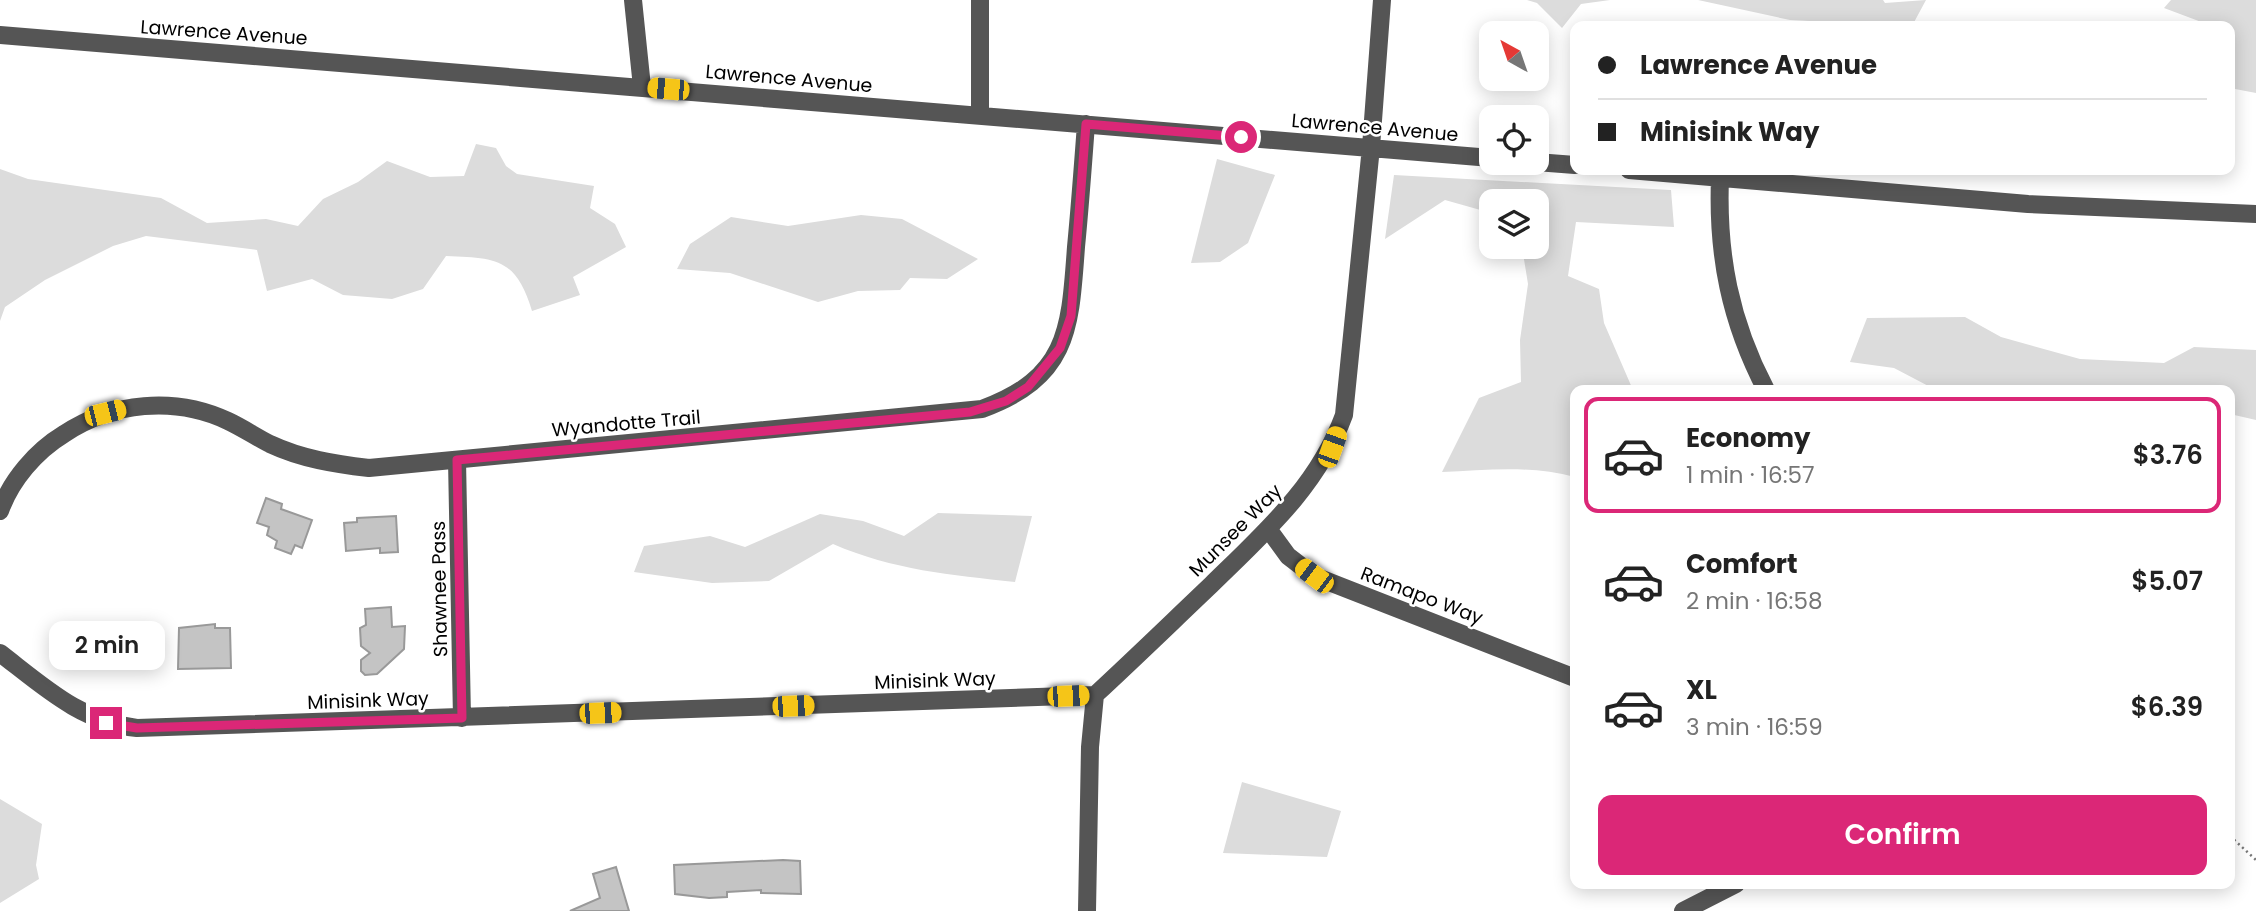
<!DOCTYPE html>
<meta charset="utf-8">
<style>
:root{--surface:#fff;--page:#f2f2f2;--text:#222;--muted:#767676;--line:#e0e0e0;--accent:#db2777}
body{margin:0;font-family:Poppins,sans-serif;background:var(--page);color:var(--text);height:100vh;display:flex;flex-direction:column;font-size:26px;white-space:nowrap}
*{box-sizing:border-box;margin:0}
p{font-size:23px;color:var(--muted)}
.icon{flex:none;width:38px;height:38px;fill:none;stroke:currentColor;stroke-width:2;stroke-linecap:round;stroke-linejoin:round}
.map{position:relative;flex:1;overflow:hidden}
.side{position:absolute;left:1570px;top:385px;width:665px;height:504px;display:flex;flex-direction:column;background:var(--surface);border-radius:14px;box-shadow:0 4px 18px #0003}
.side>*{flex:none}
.top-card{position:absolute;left:1570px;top:21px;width:665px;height:154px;border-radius:14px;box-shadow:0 4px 18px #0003;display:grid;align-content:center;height:154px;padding:0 28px;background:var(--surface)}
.needle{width:46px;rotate:320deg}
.buttons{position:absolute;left:1479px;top:21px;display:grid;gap:14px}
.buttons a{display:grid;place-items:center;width:70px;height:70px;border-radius:14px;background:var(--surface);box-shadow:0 4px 18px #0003;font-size:35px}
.end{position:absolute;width:32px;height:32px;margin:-16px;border:9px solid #db2777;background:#fff;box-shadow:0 0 0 4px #fff}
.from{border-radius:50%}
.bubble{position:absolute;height:49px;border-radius:14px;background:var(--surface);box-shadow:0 4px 18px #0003;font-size:23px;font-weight:600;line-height:49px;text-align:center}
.car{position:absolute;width:21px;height:42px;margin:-21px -10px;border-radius:9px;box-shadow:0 0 5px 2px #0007;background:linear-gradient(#f5c518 24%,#345 0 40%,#f5c518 0 76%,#345 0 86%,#f5c518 0)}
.top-card b{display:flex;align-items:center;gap:24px;height:66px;font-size:26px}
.top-card b+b{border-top:2px solid var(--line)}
.top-card i{width:18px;height:18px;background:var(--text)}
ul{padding:12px 0 0;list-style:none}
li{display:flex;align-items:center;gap:21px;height:116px;margin:0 14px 10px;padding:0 14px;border:4px solid transparent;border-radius:14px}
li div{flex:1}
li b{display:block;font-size:26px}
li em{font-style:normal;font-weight:600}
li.on{border-color:var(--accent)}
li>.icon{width:63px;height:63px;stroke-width:1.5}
.primary-button{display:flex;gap:14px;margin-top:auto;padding:14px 28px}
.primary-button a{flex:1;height:80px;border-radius:14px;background:var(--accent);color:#fff;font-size:28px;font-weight:600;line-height:80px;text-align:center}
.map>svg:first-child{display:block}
</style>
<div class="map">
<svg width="2256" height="911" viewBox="0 0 2256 911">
<rect width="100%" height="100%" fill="#fff"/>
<!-- green -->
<path fill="#dcdcdc" d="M1527,0H1610L1581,4L1562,28L1537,3Z
M1698,0H1883L1885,3L1926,0L1912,26H1853L1849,23L1790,20Z
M2171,0H2256V93L2230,88V26H2212L2164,8Z
M476,144L496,148L506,166L517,174L594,186L590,208L615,224L626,247L573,277L580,295L532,311C516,258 496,258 446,256L423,289L392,299L343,295L312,279L267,291L257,250L146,236L113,246L45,280L5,307L0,321V169L28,179L161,198L207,223L266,219L298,226L323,199L358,182L387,161L430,177L464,176Z
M1217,159L1275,175L1248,243L1220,262L1191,263Z
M1394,175L1671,190L1674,227L1576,222L1568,276L1599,289L1604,323L1633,390H1575V477C1531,465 1487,470 1442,472L1479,398L1521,382L1520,340L1528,284L1522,247H1536V201H1491V213L1445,200L1385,239Z
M861,215L902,219L978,259L947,279L910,278L900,290L858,291L818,302L730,273L677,269L690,244L731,217L788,226Z
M1965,317L2001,337L2080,359L2164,363L2194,347L2256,350V420L2230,414V390H1936L1894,368L1850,362L1867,318Z
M938,513L1032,516L1015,582C951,575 893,570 833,544L769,581L712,583L634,572L644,546L710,536L745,547L820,514L863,521L904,536Z
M1242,782L1341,811L1327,857L1223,853Z
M0,799L42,824L36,865L39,879L0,903Z"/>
<!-- building -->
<path fill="#c4c4c4" stroke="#999" stroke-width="2" d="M266,498L282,504L281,509L312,520L302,548L295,545L291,554L275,548L277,541L267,535L269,527L257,523Z
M396,516L398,552L380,553V548L346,551L344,523L357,522V518Z
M391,607L392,627L405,626L404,649L377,674L365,675L361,671V660L370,653L361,646L360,628L366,625L365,609Z
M215,624V628H230L231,668L178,669L179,628Z
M783,860L800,861L801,894L761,893V890L727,892V897L709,898L675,894L674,865Z
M616,867L629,911H570L600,898L593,874Z"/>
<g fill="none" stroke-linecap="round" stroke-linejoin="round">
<!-- path -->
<path stroke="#777" stroke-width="2.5" stroke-dasharray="2 3.5" stroke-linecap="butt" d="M2230,836L2256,860"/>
<!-- minor -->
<path stroke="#555" stroke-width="18" d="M633,0L642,87
M0,35L1491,158
M980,115V0
M1536,162L1575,165
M1629,170L2028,204L2256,214
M1720,178C1717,255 1730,321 1766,390
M457,460L462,718
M0,511C11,480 36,451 64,434C112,402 175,396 228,421C243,428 256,437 270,444C302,459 335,464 369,468L982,409C1069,377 1070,329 1076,247C1080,206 1083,165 1086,124
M1269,530L1288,556L1314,576L1575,678
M0,653C43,686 81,722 137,728L1095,695
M1087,911L1090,747L1095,695C1134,659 1172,622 1211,585C1264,533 1318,486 1344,415L1371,147L1382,0
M1683,911L1736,884"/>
</g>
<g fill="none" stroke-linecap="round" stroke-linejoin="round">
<!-- route -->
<path stroke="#db2777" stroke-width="9" d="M106,723L137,728L462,718L457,460L970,412L1006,401L1028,387L1060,348L1071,316L1086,124L1241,137"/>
</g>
<g text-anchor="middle" stroke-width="5" stroke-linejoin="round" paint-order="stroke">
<!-- street labels -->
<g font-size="19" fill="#000" stroke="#fff">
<text transform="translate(224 32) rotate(4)" y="7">Lawrence Avenue</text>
<text transform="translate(789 78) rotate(5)" y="7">Lawrence Avenue</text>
<text transform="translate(1375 127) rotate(5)" y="7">Lawrence Avenue</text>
<text transform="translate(626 423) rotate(-5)" y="7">Wyandotte Trail</text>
<text transform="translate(1235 530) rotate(-45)" y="7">Munsee Way</text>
<text transform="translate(439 589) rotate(-91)" y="7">Shawnee Pass</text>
<text transform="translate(1422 595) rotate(21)" y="7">Ramapo Way</text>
<text transform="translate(935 680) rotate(-2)" y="7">Minisink Way</text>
<text transform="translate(368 700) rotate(-2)" y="7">Minisink Way</text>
</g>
</g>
</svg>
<div class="buttons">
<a><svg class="needle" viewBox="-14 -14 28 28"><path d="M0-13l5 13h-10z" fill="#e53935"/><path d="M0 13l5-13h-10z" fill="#767676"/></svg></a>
<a><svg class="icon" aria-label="locate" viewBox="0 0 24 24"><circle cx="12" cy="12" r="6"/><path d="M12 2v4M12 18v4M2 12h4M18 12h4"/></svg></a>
<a><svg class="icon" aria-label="layers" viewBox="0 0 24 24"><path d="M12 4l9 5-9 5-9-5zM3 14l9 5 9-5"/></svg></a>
</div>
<i class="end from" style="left:1241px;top:137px"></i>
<i class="end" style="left:106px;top:723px"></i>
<div class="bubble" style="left:49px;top:621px;width:116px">2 min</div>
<i class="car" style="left:668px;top:89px;rotate:275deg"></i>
<i class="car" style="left:105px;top:413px;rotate:76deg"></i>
<i class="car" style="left:1332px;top:447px;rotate:20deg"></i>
<i class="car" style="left:1314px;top:576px;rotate:307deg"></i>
<i class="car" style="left:1068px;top:696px;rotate:88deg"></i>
<i class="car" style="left:793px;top:706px;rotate:88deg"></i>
<i class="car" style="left:600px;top:713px;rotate:88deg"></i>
<div class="top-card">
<b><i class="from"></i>Lawrence Avenue</b>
<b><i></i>Minisink Way</b>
</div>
<section class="side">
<ul>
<li class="on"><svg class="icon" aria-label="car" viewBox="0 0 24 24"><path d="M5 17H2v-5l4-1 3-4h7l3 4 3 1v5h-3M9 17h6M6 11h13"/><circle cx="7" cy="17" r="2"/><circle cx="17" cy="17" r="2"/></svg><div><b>Economy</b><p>1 min · 16:57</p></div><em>$3.76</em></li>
<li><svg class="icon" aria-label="car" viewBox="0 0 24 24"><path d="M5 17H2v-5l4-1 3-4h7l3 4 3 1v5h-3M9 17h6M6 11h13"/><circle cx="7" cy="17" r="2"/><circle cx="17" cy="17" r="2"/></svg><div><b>Comfort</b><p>2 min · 16:58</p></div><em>$5.07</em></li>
<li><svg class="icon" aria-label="car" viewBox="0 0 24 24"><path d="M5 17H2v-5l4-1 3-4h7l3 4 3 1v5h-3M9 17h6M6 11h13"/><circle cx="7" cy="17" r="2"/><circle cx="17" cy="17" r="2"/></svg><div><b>XL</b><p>3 min · 16:59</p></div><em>$6.39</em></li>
</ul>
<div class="primary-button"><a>Confirm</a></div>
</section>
</div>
